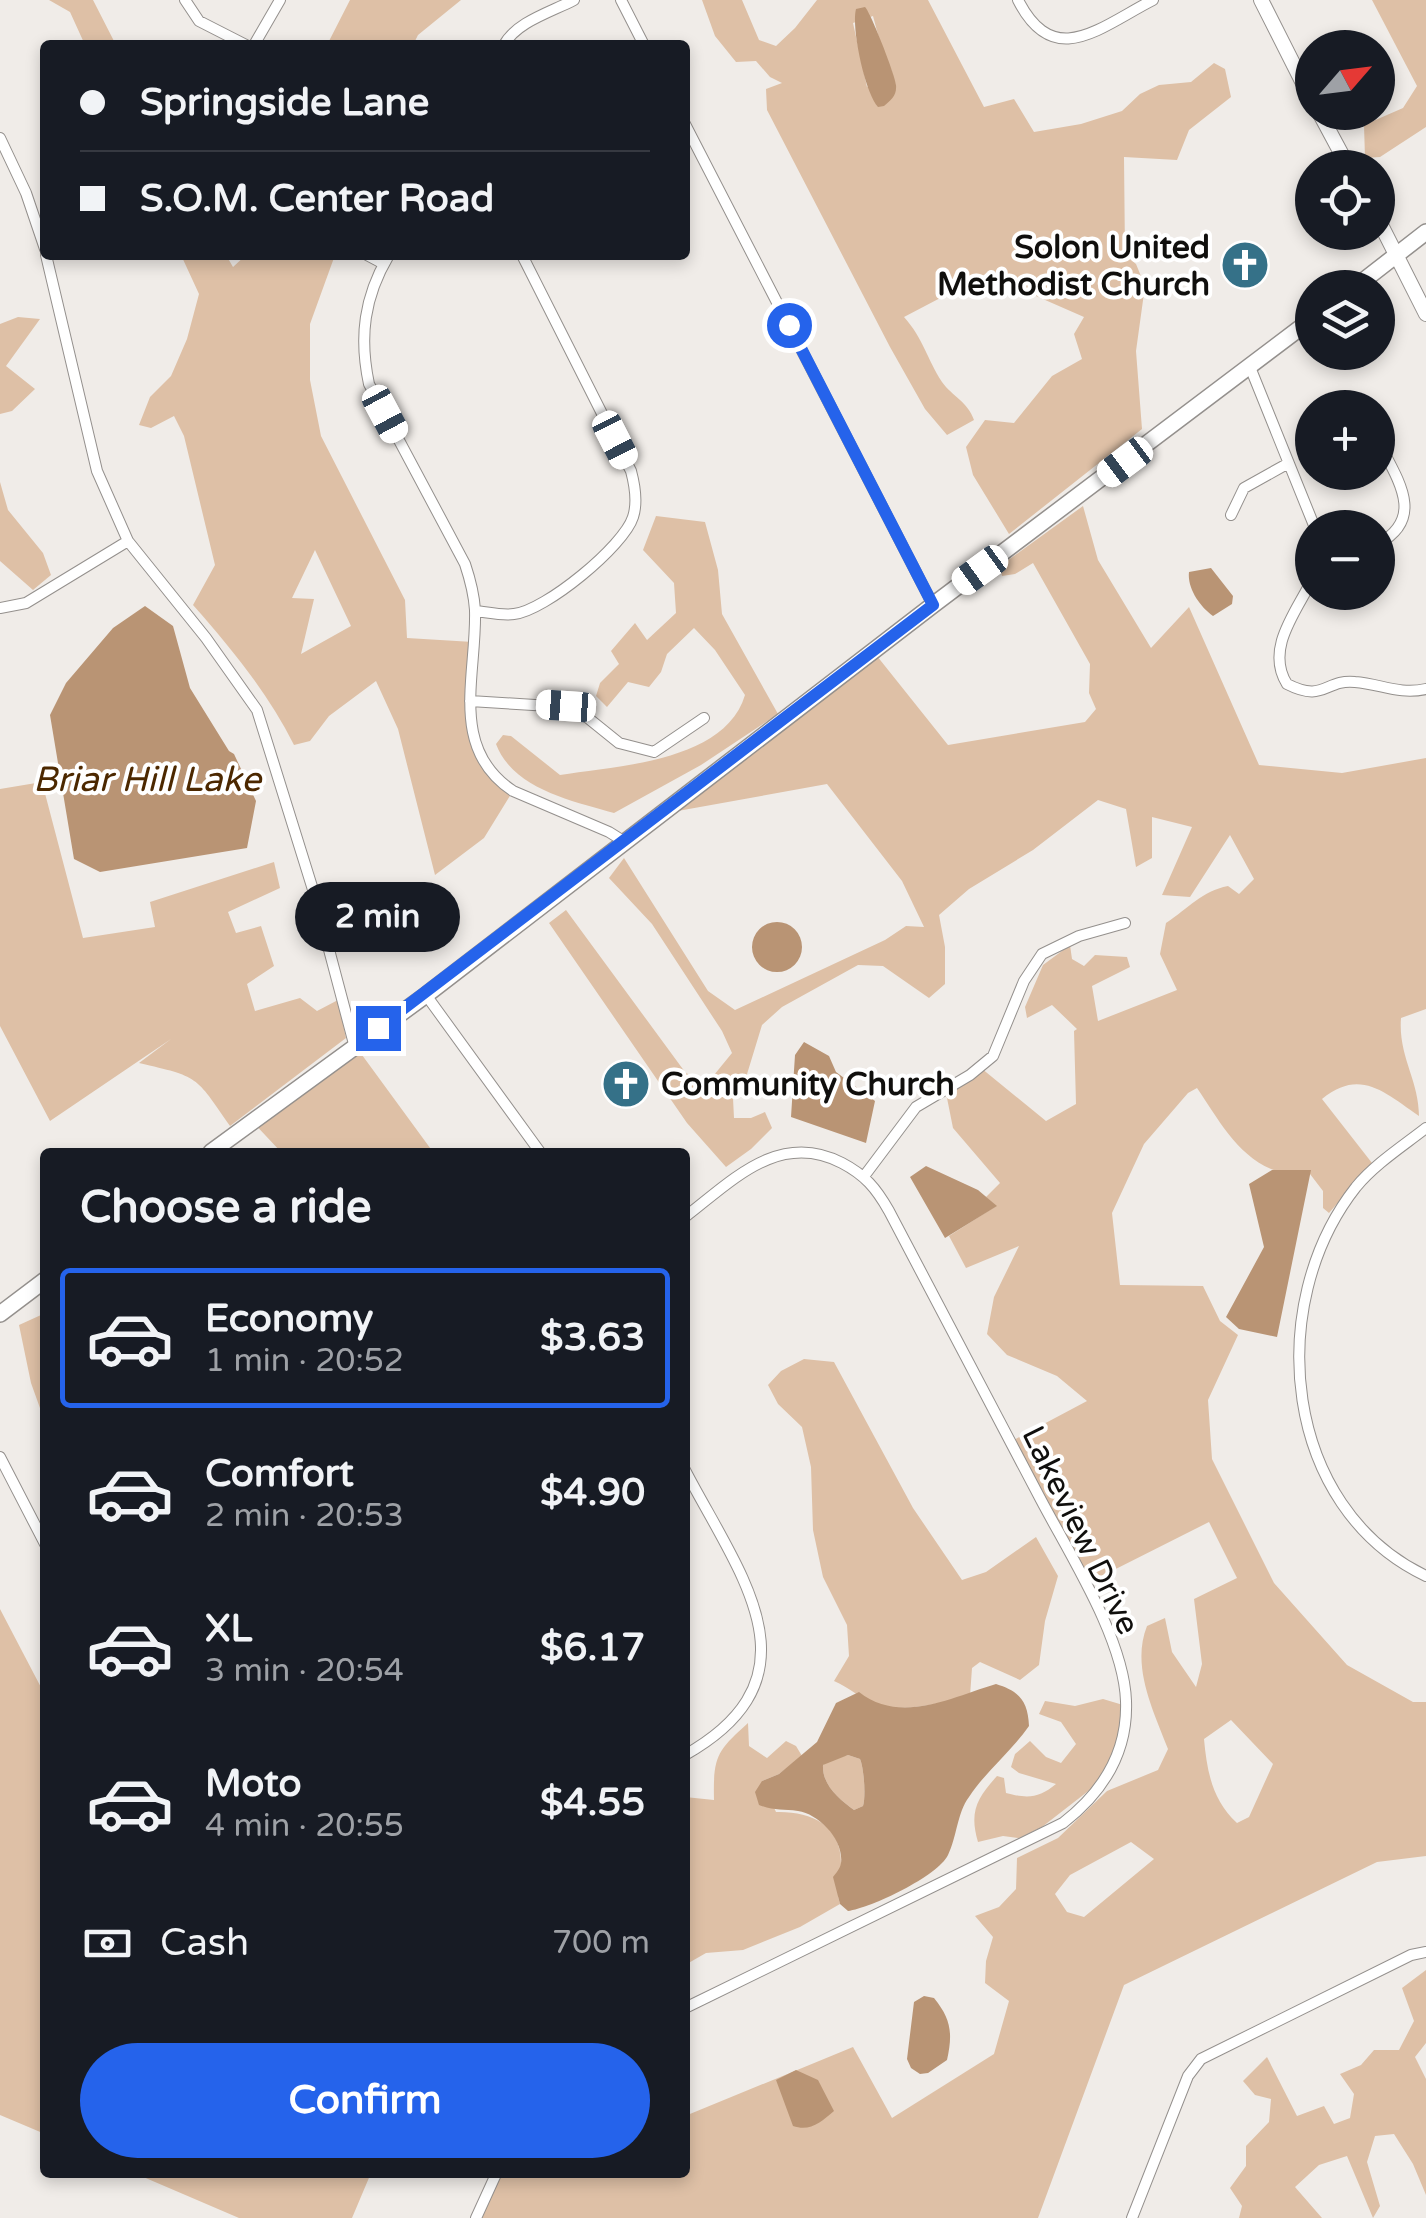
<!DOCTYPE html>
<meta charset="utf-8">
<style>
:root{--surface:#171b24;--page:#242831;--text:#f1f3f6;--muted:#9ea1a6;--line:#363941;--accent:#2563eb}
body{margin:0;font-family:"Varela Round",sans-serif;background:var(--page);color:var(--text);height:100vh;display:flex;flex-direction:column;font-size:38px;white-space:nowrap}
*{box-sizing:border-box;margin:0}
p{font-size:32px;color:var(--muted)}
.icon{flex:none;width:55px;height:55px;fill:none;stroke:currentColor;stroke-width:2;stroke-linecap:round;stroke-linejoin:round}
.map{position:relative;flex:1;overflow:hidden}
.panel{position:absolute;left:40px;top:1148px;width:650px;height:1030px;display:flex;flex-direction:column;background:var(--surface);border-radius:10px;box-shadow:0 5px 15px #0003}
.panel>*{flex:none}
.guide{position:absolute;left:40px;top:40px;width:650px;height:220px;border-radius:10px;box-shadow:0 5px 15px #0003;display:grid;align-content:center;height:220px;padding:0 40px;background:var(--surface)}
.needle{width:65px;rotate:62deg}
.fabs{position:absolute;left:1295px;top:30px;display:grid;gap:20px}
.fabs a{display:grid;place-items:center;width:100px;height:100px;border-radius:50%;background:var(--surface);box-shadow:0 5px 15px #0003;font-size:50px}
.end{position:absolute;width:45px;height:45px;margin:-22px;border:12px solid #2563eb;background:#fff;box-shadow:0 0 0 5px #fff}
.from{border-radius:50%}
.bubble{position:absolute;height:70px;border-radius:35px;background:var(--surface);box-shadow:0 5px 15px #0003;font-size:32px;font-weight:700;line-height:70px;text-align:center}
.car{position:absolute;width:30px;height:60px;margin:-30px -15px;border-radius:12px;box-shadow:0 0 8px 2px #0007;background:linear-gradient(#fff 24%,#345 0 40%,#fff 0 76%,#345 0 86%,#fff 0)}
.guide b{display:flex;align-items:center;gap:35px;height:95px;font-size:38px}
.guide b+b{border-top:2px solid var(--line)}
.guide i{width:25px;height:25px;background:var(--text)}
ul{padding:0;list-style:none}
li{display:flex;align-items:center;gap:30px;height:140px;margin:0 20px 15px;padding:0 20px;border:5px solid transparent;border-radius:10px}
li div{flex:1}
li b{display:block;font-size:38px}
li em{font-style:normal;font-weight:700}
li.on{border-color:var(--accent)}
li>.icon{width:90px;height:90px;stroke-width:1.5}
h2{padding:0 40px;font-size:45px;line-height:120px}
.pay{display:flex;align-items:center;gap:25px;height:110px;padding:0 40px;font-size:38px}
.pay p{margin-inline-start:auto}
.button{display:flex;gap:20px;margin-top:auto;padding:20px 40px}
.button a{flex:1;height:115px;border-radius:60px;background:var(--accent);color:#fff;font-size:40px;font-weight:700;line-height:115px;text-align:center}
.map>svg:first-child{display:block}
</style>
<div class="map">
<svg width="1426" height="2218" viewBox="0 0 1426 2218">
<rect width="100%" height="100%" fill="#f0ece8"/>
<!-- green -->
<path fill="#dec0a6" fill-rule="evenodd" d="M49,0H93L116,45H85L70,12Z
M350,0H461L418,35L413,45H327Z
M702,0H742L759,40L776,46L795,28L817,0H928L984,107L1014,99L1034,132L1081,124L1122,111L1140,94L1159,85L1191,82L1214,63L1225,69L1231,97L1189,130L1177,160L1124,157L1125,255L1136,264L1145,286L1136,351L1142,429L1009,534L973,475L966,447L985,420L1014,423L1052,376L1082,359L1074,334L1084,317L986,274L904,317C923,338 927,359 942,382C952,396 968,402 974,420L947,435L925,409L890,347L767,110L766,89L782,83L770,77L756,61L736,62L715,36ZM873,16L884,57L892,71L867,87L853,23Z
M1372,0H1426V127L1380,157L1365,158L1364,125L1403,108L1417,86Z
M181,255H226L233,267L246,255H335L310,324V380L321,436L405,600L407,638L473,642L470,701L479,754L513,791L484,838L435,875L398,729L376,681L329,716L310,741L294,745C268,693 231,648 193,605L215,565L184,436L174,416L151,428L139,425L150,397L171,376L187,339L199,294ZM315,550L351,626L301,654L314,599L292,598Z
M18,317L40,319L6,366L35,389L12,411L0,414V324Z
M0,482L8,510L43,553L51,575L33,590L0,561Z
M1083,506L1098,560L1151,648L1189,607L1259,765L1342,773L1426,758V1009L1401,1018C1398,1056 1419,1080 1419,1116C1384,1092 1360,1068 1322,1099L1372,1163L1329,1213L1323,1208V1191L1310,1174C1298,1172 1281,1174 1271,1169C1236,1154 1217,1117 1197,1088L1188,1093L1144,1144L1112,1213L1120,1285L1203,1286L1220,1321L1238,1335L1208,1400L1212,1459L1274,1583L1347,1665L1413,1702H1426V1856L1377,1862L1124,1985L1038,2218H476L497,2173L685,2172V2116L853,2047L892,2118L994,2054L1009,2001L985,1983L986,1961L993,1937L975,1916L999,1907L1016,1889L1017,1858L1058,1838L1107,1791L1158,1770L1168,1749C1153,1710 1131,1666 1147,1626L1165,1618L1172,1652L1196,1687L1202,1664L1194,1599L1237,1578L1209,1522L1086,1584L1010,1442L1087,1401L1057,1376L1007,1355L987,1334L994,1297L1019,1246L966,1268L949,1236L996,1206L986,1197L1000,1183L953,1128L947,1098L940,1092L981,1068L1046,1121L1076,1104L1074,1031L1077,1029L1052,1005L1027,1018L1025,1007L1043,965L1070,945L1072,959L1084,966L1095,955L1127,957L1130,967L1092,986L1098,1021L1177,990L1160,954L1166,923C1189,908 1202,891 1228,886L1239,894L1254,879L1230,835L1190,897L1162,895L1192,827L1152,817V858L1136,867L1126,809L1098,800L1033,850L969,889L939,915L945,947V984L929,998L883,966L858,965L782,1007L762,1025L744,1084L733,1098L734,1118H751L765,1112L772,1128L751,1149L726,1167L687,1123L549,923L566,910L685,1072L705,1086L732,1053L722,1031L652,924L609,878L624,858L708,991L735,1010L885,940L906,926L924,927L902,881L827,784L661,814L873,651L948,745L1085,722L1096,709L1089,693L1090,664L1033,563L1015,574L1002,576L1000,566ZM1231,1720L1273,1764L1249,1817L1237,1823C1212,1800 1207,1771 1204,1739ZM1131,1842L1154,1859L1084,1917L1067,1912L1055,1894L1070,1875Z
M656,516L705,522L718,570L722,614L778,714L701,765L614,813C573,801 513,789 496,744L503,735L511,736L560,775C616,766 725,762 745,695L715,650L694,628L667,654L661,672L649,687L628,682L607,707L596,696L600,683L619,664L611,651L635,623L647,640L676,613L674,583L643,550Z
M42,782L83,938L155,927L150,902L274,862L280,888L228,912L236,933L261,926L274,966L247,984L255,1011L300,998L317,1011L338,1000L346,1038L230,1126C195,1075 199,1077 139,1063L171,1039L50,1121L0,1026V789Z
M354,1044L433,1152H281L252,1121Z
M41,1315L45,1318V1422L31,1383L19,1325Z
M804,1359L834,1362L913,1508L962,1580L986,1572L1036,1537L1058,1576L1045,1621L1039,1665L1020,1680L980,1662L972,1668L970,1696C942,1702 904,1714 876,1704C863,1700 848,1687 834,1681L849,1656L847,1625L823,1577L813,1530L811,1467L802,1427L778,1404L768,1385L781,1371Z
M0,1609L45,1695V2134L0,2115Z
M1103,1699L1123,1705L1117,1744L1096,1785L1042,1827L1019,1838L1003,1836L978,1842C969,1812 977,1798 997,1776L1004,1778L1006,1793C1028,1799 1039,1798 1056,1784L1019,1773L1011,1767L1015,1754L1030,1741L1046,1757L1061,1763L1076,1744L1061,1722L1039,1714L1045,1701L1075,1706Z
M748,1723L749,1746L767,1758L786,1741L796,1746L802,1756L779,1774L762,1781L776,1812C810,1811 842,1824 841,1865C840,1880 835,1888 840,1904L800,1927L743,1950L706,1953L685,1965V1797L714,1800C713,1756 717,1751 748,1723Z
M848,1755L860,1759C864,1768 866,1797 863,1806L854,1810C839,1799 822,1785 823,1765L831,1759Z
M1426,1970V2043L1415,2057L1426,2079V2195L1413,2164L1394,2134L1375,2136L1367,2162L1380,2206L1373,2218L1347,2156L1319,2165L1295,2187L1322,2218H1239L1242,2206L1230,2188L1246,2166V2146L1269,2122L1271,2099L1255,2095L1243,2081L1267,2057L1297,2116L1324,2106L1334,2124L1350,2118L1354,2094L1340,2074L1361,2065L1374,2050H1399L1414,2021L1402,1988Z
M134,2173H371L352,2218H239Z"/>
<!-- water -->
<path fill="#b99474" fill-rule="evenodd" d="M865,7C871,13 896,77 896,85C897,96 891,100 884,106L878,107C865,93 851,28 856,9Z
M1211,568L1233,596L1232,604L1213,616C1200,607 1187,588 1189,572Z
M145,606L173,626L190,688L229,751L234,754L256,801L247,848L100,872L74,859L50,715L66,683L113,628Z
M752 947a25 25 0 1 1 50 0a25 25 0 1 1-50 0Z
M804,1042L829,1056L836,1072L875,1101L866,1143L791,1117L795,1055Z
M926,1166L978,1190L997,1206L945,1238L910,1177Z
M1272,1170H1311L1277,1337L1239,1329L1226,1317L1264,1247L1249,1184Z
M996,1684C1019,1691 1028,1701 1029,1726C1011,1752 986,1771 969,1797C957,1813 957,1837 948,1855C938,1876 871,1908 848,1911L840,1904L833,1877C836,1873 840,1869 841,1863C844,1840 819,1814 798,1811C783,1809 774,1811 759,1805L755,1792L762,1781L779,1774L817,1742L836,1703L859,1692C901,1725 952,1697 996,1684ZM848,1755L860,1759C864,1768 866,1797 863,1806L854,1810C839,1799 822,1785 823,1765Z
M924,1996L934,1998C951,2019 953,2033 947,2060L928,2073L920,2074L911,2068L907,2059L914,2002Z
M796,2070L818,2080L834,2111C821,2122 810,2132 793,2126L776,2080Z"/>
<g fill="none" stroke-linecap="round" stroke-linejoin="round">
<!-- minor casing -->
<g stroke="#94908d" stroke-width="12">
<path id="minor" d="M185,0L199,21L246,45
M621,0L644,45
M1018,0C1054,71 1100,27 1153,0
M254,45L280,0
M504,45C516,22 551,12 574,0
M685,124L933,605
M0,138L26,193L45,249
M46,255L97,471L128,541L206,638L257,710L314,893L354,1044
M367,255L384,264
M389,255C364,297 359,337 369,384L465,564C470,579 474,594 475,610C477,675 448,748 513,791L609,832L625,842
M1250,367L1315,528
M1378,441C1398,480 1426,518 1378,544
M1231,515L1244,488L1287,464
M1312,580C1296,612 1265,649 1287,684C1324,703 1325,679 1355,682C1381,684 1399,695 1426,689
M0,608L26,603L128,541
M475,611C487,612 502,616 514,614C545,611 624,546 633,517C638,502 635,486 631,471L522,255
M470,701L566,707L588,718L619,743L654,752L704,718
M426,995L540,1152
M1426,1128C1403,1146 1375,1164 1356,1187C1263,1305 1283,1508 1426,1576
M865,1175L916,1107L970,1075L993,1056L1024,981L1042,954L1079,936L1125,923
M685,1217C732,1181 779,1130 842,1163C865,1175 876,1188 889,1211C940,1307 990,1404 1041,1500C1070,1555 1124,1639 1126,1701C1128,1753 1103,1792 1063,1823L685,2008
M0,1457L45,1544
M685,1470C739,1574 825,1676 685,1755
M476,2218L497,2172
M1132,2218L1188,2076L1201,2059L1411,1955L1426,1952"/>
</g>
<!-- secondary casing -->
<g stroke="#94908d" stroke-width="16">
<path id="secondary" d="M1261,0L1312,101
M1319,112L1349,168
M1378,219L1426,314"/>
</g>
<!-- primary casing -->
<g stroke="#94908d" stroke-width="18">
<path id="primary" d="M1354,288L1426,232
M211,1152L426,995L933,605L1312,319
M0,1314L45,1280"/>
</g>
<!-- minor -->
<use href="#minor" stroke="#fff" stroke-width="10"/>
<!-- secondary -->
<use href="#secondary" stroke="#fff" stroke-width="14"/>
<!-- primary -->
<use href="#primary" stroke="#fff" stroke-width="15"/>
</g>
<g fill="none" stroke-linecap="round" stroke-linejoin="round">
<!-- route -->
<path stroke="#2563eb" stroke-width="12" d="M378,1028L933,605L789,325"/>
</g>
<!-- icons -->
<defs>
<g id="church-disc" transform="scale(2.5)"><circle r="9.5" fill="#357188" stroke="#fff"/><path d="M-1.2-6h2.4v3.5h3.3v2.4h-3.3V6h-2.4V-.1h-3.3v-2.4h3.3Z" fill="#fff"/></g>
</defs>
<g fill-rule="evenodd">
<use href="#church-disc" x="1245" y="265"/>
<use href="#church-disc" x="626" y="1084"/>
</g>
<g text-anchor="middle" stroke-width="8" stroke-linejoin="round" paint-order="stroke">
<!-- poi labels -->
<g font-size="32" font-weight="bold" fill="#100f0d" stroke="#fff" text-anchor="end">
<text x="1210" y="258">Solon United<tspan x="1210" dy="37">Methodist Church</tspan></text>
<text x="661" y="1095" text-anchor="start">Community Church</text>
</g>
<!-- street labels -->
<g font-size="32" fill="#100f0d" stroke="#fff">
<text transform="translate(1081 1530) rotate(64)" y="11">Lakeview Drive</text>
</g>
<!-- water labels -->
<g font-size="35" font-style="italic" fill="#4c2800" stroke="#fff">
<text x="147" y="791">Briar Hill Lake</text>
</g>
</g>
</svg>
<div class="fabs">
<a><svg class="needle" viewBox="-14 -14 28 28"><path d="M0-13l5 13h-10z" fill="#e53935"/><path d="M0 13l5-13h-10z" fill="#9ea1a6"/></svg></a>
<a><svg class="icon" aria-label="locate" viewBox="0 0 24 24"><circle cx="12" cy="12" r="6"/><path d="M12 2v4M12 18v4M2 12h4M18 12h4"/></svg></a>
<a><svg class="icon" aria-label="layers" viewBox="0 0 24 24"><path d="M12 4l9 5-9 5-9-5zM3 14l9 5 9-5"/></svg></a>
<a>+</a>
<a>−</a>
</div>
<i class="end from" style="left:789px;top:325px"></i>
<i class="end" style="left:378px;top:1028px"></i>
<div class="bubble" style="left:295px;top:882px;width:165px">2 min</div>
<i class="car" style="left:385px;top:414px;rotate:152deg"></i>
<i class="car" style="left:615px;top:440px;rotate:153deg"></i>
<i class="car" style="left:1125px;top:462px;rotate:233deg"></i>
<i class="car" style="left:980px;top:570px;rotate:234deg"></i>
<i class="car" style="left:566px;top:706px;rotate:274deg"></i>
<div class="guide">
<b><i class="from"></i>Springside Lane</b>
<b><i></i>S.O.M. Center Road</b>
</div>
<section class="panel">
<h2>Choose a ride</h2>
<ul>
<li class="on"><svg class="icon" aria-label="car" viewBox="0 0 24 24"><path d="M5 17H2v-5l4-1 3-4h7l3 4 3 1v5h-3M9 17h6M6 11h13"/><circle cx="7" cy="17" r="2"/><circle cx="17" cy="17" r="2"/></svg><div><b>Economy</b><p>1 min · 20:52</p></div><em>$3.63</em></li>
<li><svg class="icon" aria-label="car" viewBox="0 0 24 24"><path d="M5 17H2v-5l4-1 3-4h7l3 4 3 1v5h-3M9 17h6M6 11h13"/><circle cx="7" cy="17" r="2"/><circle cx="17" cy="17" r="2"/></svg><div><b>Comfort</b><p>2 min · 20:53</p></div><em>$4.90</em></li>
<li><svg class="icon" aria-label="car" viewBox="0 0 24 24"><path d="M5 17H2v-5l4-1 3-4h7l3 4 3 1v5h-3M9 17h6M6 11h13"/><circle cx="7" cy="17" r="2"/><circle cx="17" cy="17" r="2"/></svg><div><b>XL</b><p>3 min · 20:54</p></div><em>$6.17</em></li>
<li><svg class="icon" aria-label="car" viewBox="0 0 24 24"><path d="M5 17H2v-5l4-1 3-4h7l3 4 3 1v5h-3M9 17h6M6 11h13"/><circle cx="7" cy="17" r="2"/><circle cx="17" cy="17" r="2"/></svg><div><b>Moto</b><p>4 min · 20:55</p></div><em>$4.55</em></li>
</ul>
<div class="pay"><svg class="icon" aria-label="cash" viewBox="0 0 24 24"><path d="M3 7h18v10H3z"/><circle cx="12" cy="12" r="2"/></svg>Cash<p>700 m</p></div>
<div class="button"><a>Confirm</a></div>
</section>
</div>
